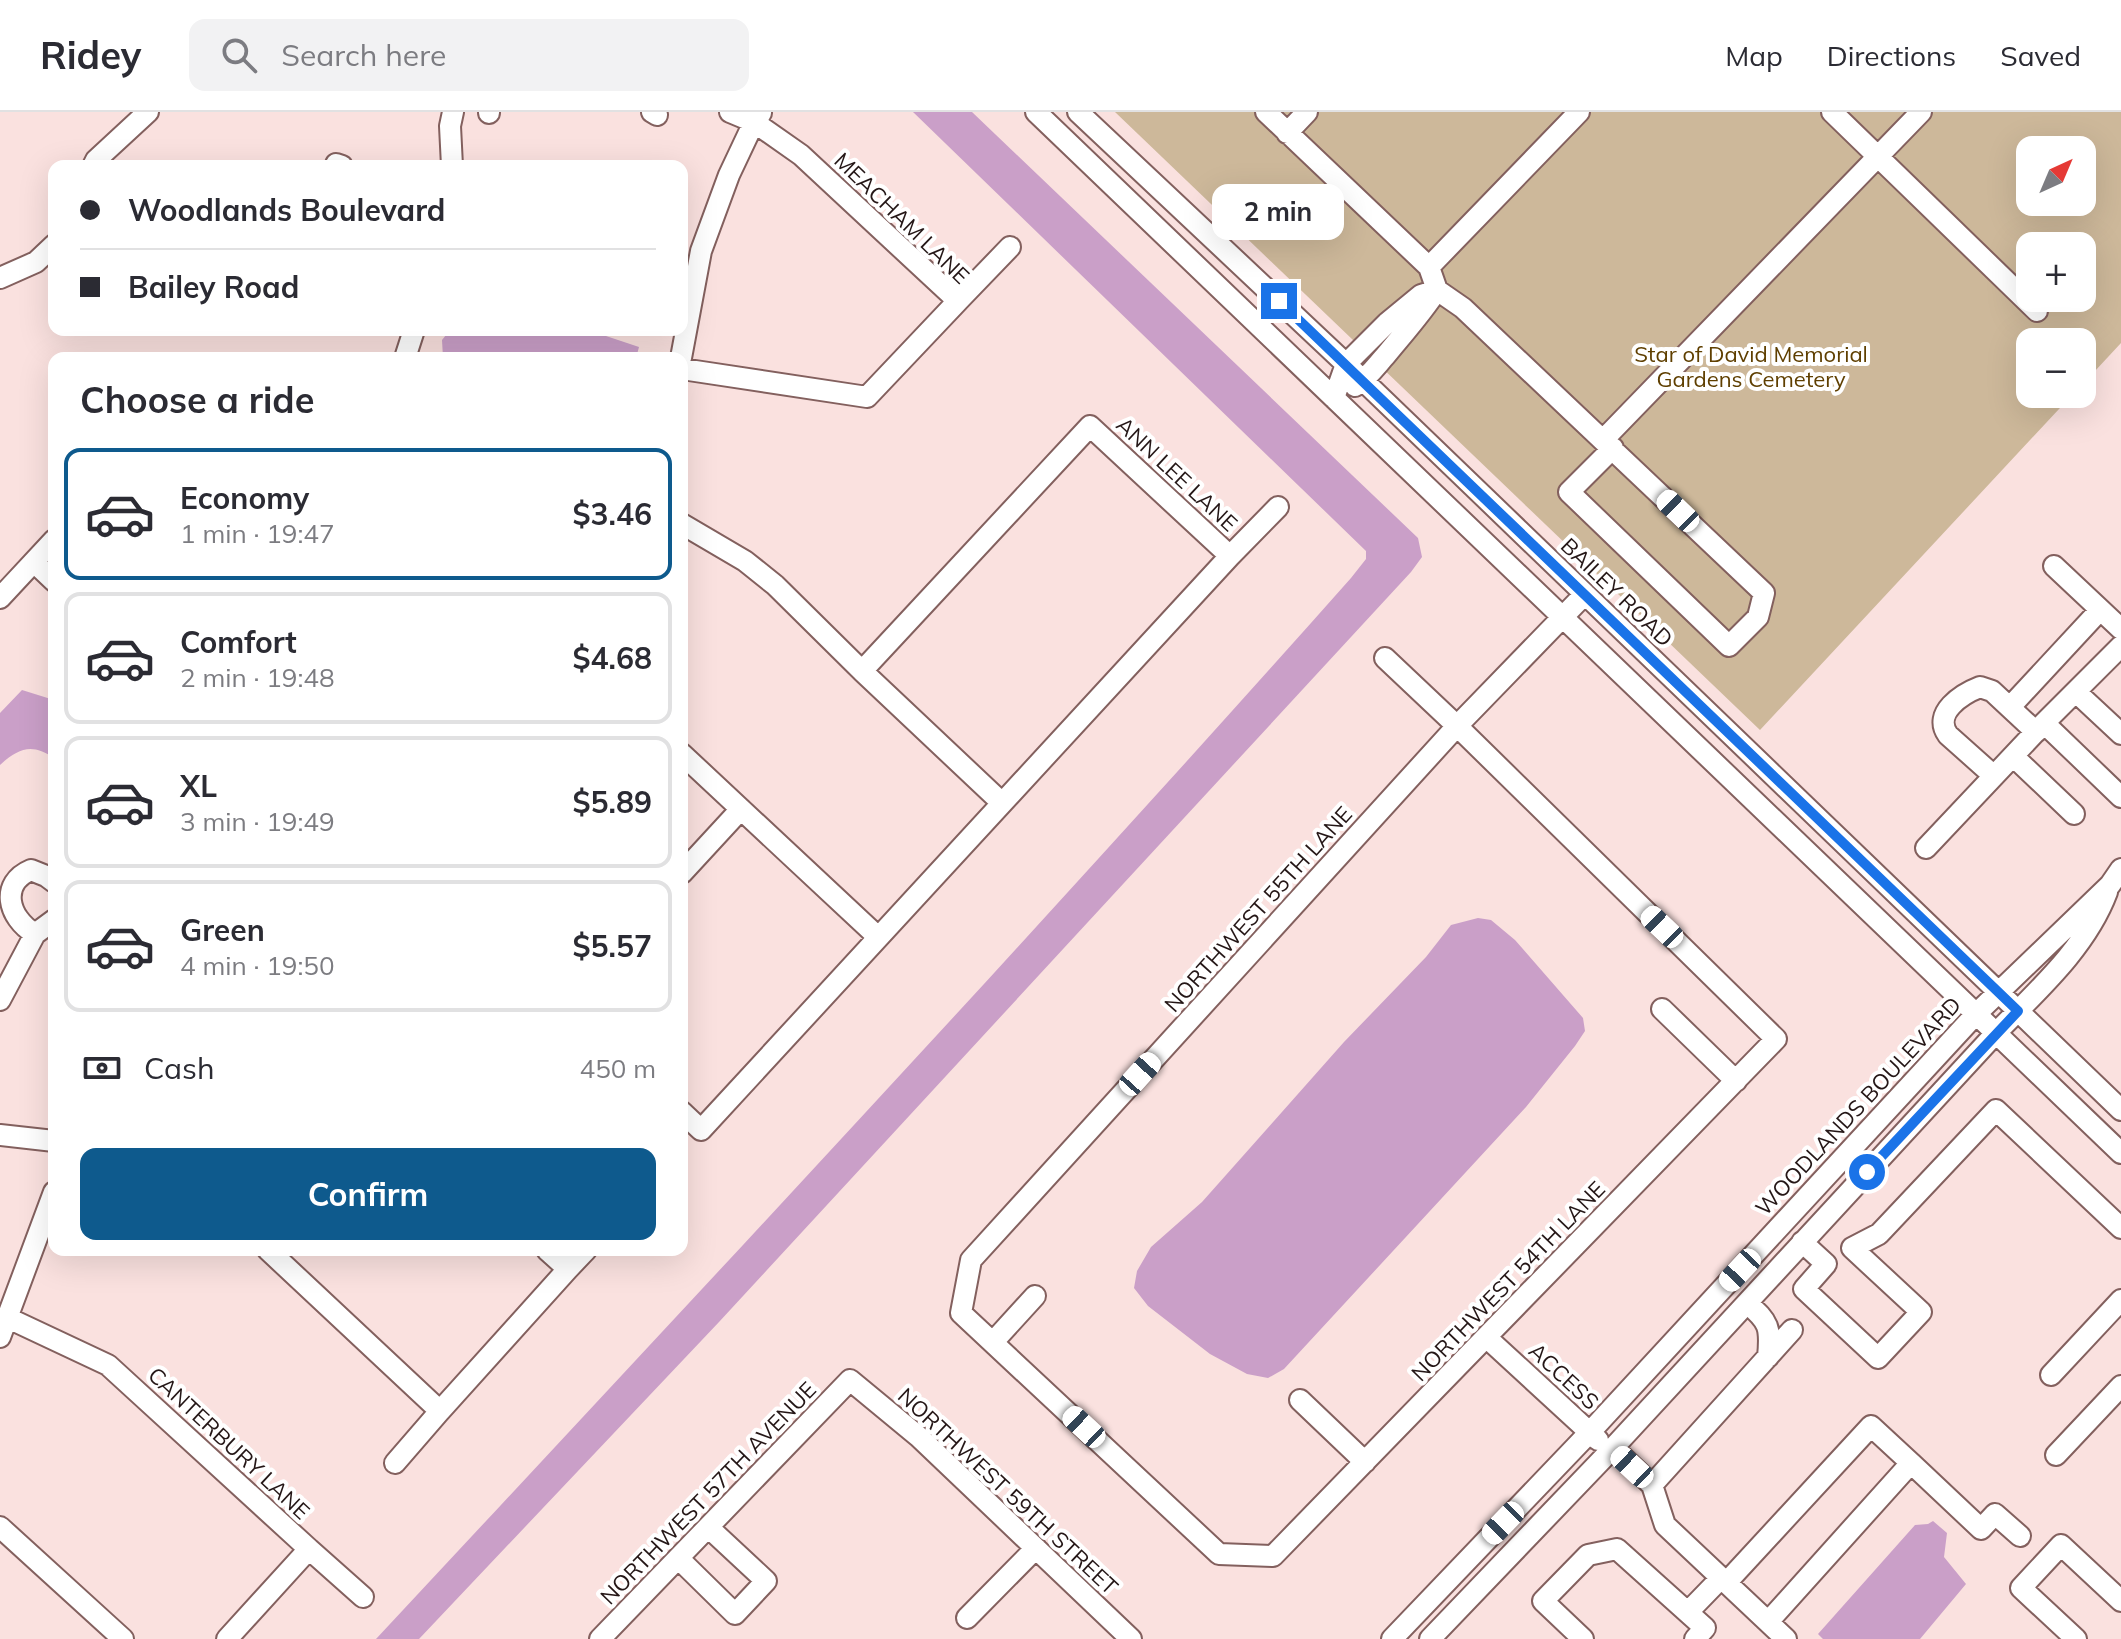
<!DOCTYPE html>
<meta charset="utf-8">
<style>
:root{--surface:#fff;--page:#f2f2f3;--text:#2b2b33;--muted:#7c7c81;--line:#e1e1e2;--accent:#0e5a8d}
body{margin:0;font-family:Mulish,sans-serif;background:var(--page);color:var(--text);height:100vh;display:flex;flex-direction:column;font-size:30px;white-space:nowrap}
*{box-sizing:border-box;margin:0}
p{font-size:26px;color:var(--muted)}
.icon{flex:none;width:44px;height:44px;fill:none;stroke:currentColor;stroke-width:2;stroke-linecap:round;stroke-linejoin:round}
.map{position:relative;flex:1;overflow:hidden}
.drawer{position:absolute;left:48px;top:240px;width:640px;height:904px;display:flex;flex-direction:column;background:var(--surface);border-radius:16px;box-shadow:0 8px 32px #0002}
.drawer>*{flex:none}
.top-card{position:absolute;left:48px;top:48px;width:640px;height:176px;border-radius:16px;box-shadow:0 8px 32px #0002;display:grid;align-content:center;height:176px;padding:0 32px;background:var(--surface)}
.needle{width:52px;rotate:44deg}
.fabs{position:absolute;left:2016px;top:24px;display:grid;gap:16px}
.fabs a{display:grid;place-items:center;width:80px;height:80px;border-radius:16px;background:var(--surface);box-shadow:0 8px 32px #0002;font-size:40px}
.end{position:absolute;width:36px;height:36px;margin:-18px;border:10px solid #1a73e8;background:#fff;box-shadow:0 0 0 4px #fff}
.from{border-radius:50%}
.bubble{position:absolute;height:56px;border-radius:16px;background:var(--surface);box-shadow:0 8px 32px #0002;font-size:26px;font-weight:700;line-height:56px;text-align:center}
.car{position:absolute;width:24px;height:48px;margin:-24px -12px;border-radius:10px;box-shadow:0 0 6px 2px #0007;background:linear-gradient(#fff 24%,#345 0 40%,#fff 0 76%,#345 0 86%,#fff 0)}
.top-card b{display:flex;align-items:center;gap:28px;height:76px;font-size:30px}
.top-card b+b{border-top:2px solid var(--line)}
.top-card i{width:20px;height:20px;background:var(--text)}
ul{padding:0;list-style:none}
li{display:flex;align-items:center;gap:24px;height:132px;margin:0 16px 12px;padding:0 16px;border:4px solid var(--line);border-radius:16px}
li div{flex:1}
li b{display:block;font-size:30px}
li em{font-style:normal;font-weight:700}
li.selected{border-color:var(--accent)}
li>.icon{width:72px;height:72px;stroke-width:1.5}
h2{padding:0 32px;font-size:36px;line-height:96px}
.pay{display:flex;align-items:center;gap:20px;height:88px;padding:0 32px;font-size:30px}
.pay p{margin-inline-start:auto}
.action{display:flex;gap:16px;margin-top:auto;padding:16px 32px}
.action a{flex:1;height:92px;border-radius:16px;background:var(--accent);color:#fff;font-size:32px;font-weight:700;line-height:92px;text-align:center}
header{display:flex;align-items:center;gap:48px;box-sizing:border-box;height:112px;padding:0 40px;background:var(--surface);border-bottom:2px solid var(--line)}
header strong{font-size:38px}
nav{display:flex;gap:44px;margin-inline-start:auto;font-size:28px}
.search{width:560px;height:72px;background:var(--page);display:flex;align-items:center;gap:20px;box-sizing:border-box;padding:0 28px;border-radius:16px;color:var(--muted);font-size:30px}
.map>svg:first-child{display:block}
</style>
<header>
<strong>Ridey</strong>
<div class="search"><svg class="icon" aria-label="search" viewBox="0 0 24 24"><circle cx="10" cy="10" r="6"/><path d="M15 15l6 6"/></svg>Search here</div>
<nav><a>Map</a><a>Directions</a><a>Saved</a></nav>
</header>
<div class="map">
<svg width="2121" height="1527" viewBox="0 0 2121 1527">
<rect width="100%" height="100%" fill="#fae1df"/>
<!-- green -->
<path fill="#cdb89a" fill-rule="evenodd" d="M1115,0H2121V231L2082,273V230H2030V282H2073L1760,618ZM2030,38H2082V90H2030ZM2030,134H2082V186H2030Z"/>
<!-- water -->
<path fill="#ca9fc8" d="M913,0H972L1418,426L1422,445L1411,460L719,1210L419,1527H376C703,1176 1032,825 1351,466L1366,447V439Z
M450,218H588L639,235L636,246H443L442,228Z
M22,578L54,588V646C32,631 19,636 0,653V601Z
M1478,806L1491,808L1515,828L1583,906L1585,919L1575,934L1526,995L1284,1257L1268,1266L1247,1262L1210,1242L1148,1194L1134,1176L1137,1159L1151,1135L1202,1090L1344,930L1426,845L1451,813Z
M1933,1409L1947,1421L1944,1445L1966,1472L1920,1527H1823L1818,1522L1915,1413L1928,1412Z"/>
<g fill="none" stroke-linecap="round" stroke-linejoin="round">
<!-- minor casing -->
<g stroke="#83605e" stroke-width="24">
<path id="minor" d="M652,0L657,3
M1036,0L2121,1041
M1078,0L1346,252L2121,998
M1266,0L1429,155L1437,178L1463,196L1764,481L1758,505L1729,534L1569,380L1613,336
M1832,0L2037,199
M489,1V0
M1287,21L1307,0
M336,52L342,54
M93,54L96,48L148,0
M452,54L450,14L453,0
M1429,155L1579,0
M0,166L36,150L54,133
M958,189L1010,135
M405,246L414,218
M681,246L701,139L729,63L754,10L761,1
M682,257L867,285L958,189L801,43L754,10L730,0
M1355,274C1368,266 1376,254 1386,243C1404,221 1422,201 1437,178
M1334,286L1346,252L1387,211L1421,183L1437,178
M1604,327L1921,0
M682,412L745,449L775,473L862,559L1002,691
M1230,444L1278,395
M34,450L54,469
M2054,454L2121,517
M0,486L54,428
M1385,546L1457,614L1776,927L1273,1444L1219,1442L961,1201L971,1148L1457,614L1585,482
M2076,580L2121,622
M2010,595L2100,498
M2044,611L2121,685
M682,642L878,825
M2013,644L2074,702
M1994,664L1948,623C1932,601 1962,582 1980,575L1992,579L2036,620
M1926,736L2044,611L2121,534
M682,761L741,697
M35,822C7,805 0,771 31,758L46,764L54,770
M35,822L54,808
M0,888L35,822
M1662,897L1736,969
M682,1000L701,1018L1230,444L1090,314L862,559
M0,1023L54,1029
M1802,1130L1826,1152L1804,1177L1878,1246L1921,1200L1852,1136L1879,1122L1996,998L2121,1116
M268,1138L440,1299L568,1157L547,1138
M568,1157L586,1138
M1747,1191C1769,1210 1771,1215 1768,1245
M8,1206L108,1253L309,1437L227,1527
M0,1225L54,1080
M1486,1225L1598,1328
M993,1230L1035,1184
M2051,1263L2121,1188
M1300,1288L1365,1350
M1613,1336L1652,1373L1665,1413L1786,1527
M2056,1343L2121,1274
M395,1351L440,1299
M1911,1351L1981,1417L1995,1402L2020,1424
M1652,1373L1792,1218
M0,1415L123,1527
M309,1437L363,1485
M678,1446L735,1502L766,1469L708,1415
M1726,1471L1871,1314L1911,1351L1768,1510
M1688,1500L1721,1466
M967,1506L1036,1436
M600,1527L850,1268L919,1325L1131,1527
M1392,1527L1590,1320L1976,902L2110,773L2121,757
M1430,1527L1613,1336L1996,921C2037,879 2086,836 2107,780
M1583,1527L1543,1489L1588,1443L1617,1437L1705,1516L1695,1527
M2076,1527L2021,1476L2061,1433L2121,1489"/>
</g>
<!-- minor -->
<use href="#minor" stroke="#fff" stroke-width="20"/>
</g>
<g fill="none" stroke-linecap="round" stroke-linejoin="round">
<!-- route -->
<path stroke="#1a73e8" stroke-width="10" d="M1279,189L2018,899L1867,1060"/>
</g>
<g text-anchor="middle" stroke-width="8" stroke-linejoin="round" paint-order="stroke">
<!-- street labels -->
<g font-size="22" fill="#241616" stroke="#fff">
<text transform="translate(902 106) rotate(44)" y="8">MEACHAM LANE</text>
<text transform="translate(1177 362) rotate(43)" y="8">ANN LEE LANE</text>
<text transform="translate(1617 480) rotate(44)" y="8">BAILEY ROAD</text>
<text transform="translate(1258 797) rotate(-48)" y="8">NORTHWEST 55TH LANE</text>
<text transform="translate(1858 994) rotate(-47)" y="8">WOODLANDS BOULEVARD</text>
<text transform="translate(1508 1169) rotate(-46)" y="8">NORTHWEST 54TH LANE</text>
<text transform="translate(1564 1264) rotate(43)" y="8">ACCESS</text>
<text transform="translate(229 1331) rotate(43)" y="8">CANTERBURY LANE</text>
<text transform="translate(1008 1379) rotate(43)" y="8">NORTHWEST 59TH STREET</text>
<text transform="translate(708 1381) rotate(-46)" y="8">NORTHWEST 57TH AVENUE</text>
</g>
<!-- park labels -->
<g font-size="22" fill="#5f3f00" stroke="#fff">
<text x="1751" y="250">Star of David Memorial<tspan x="1751" dy="25">Gardens Cemetery</tspan></text>
</g>
</g>
</svg>
<div class="fabs">
<a><svg class="needle" viewBox="-14 -14 28 28"><path d="M0-13l5 13h-10z" fill="#e53935"/><path d="M0 13l5-13h-10z" fill="#7c7c81"/></svg></a>
<a>+</a>
<a>−</a>
</div>
<i class="end from" style="left:1867px;top:1060px"></i>
<i class="end" style="left:1279px;top:189px"></i>
<div class="bubble" style="left:1212px;top:72px;width:132px">2 min</div>
<i class="car" style="left:1678px;top:399px;rotate:314deg"></i>
<i class="car" style="left:1662px;top:815px;rotate:314deg"></i>
<i class="car" style="left:1140px;top:962px;rotate:42deg"></i>
<i class="car" style="left:1740px;top:1158px;rotate:223deg"></i>
<i class="car" style="left:1084px;top:1315px;rotate:313deg"></i>
<i class="car" style="left:1632px;top:1355px;rotate:313deg"></i>
<i class="car" style="left:1503px;top:1411px;rotate:224deg"></i>
<div class="top-card">
<b><i class="from"></i>Woodlands Boulevard</b>
<b><i></i>Bailey Road</b>
</div>
<section class="drawer">
<h2>Choose a ride</h2>
<ul>
<li class="selected"><svg class="icon" aria-label="car" viewBox="0 0 24 24"><path d="M5 17H2v-5l4-1 3-4h7l3 4 3 1v5h-3M9 17h6M6 11h13"/><circle cx="7" cy="17" r="2"/><circle cx="17" cy="17" r="2"/></svg><div><b>Economy</b><p>1 min · 19:47</p></div><em>$3.46</em></li>
<li><svg class="icon" aria-label="car" viewBox="0 0 24 24"><path d="M5 17H2v-5l4-1 3-4h7l3 4 3 1v5h-3M9 17h6M6 11h13"/><circle cx="7" cy="17" r="2"/><circle cx="17" cy="17" r="2"/></svg><div><b>Comfort</b><p>2 min · 19:48</p></div><em>$4.68</em></li>
<li><svg class="icon" aria-label="car" viewBox="0 0 24 24"><path d="M5 17H2v-5l4-1 3-4h7l3 4 3 1v5h-3M9 17h6M6 11h13"/><circle cx="7" cy="17" r="2"/><circle cx="17" cy="17" r="2"/></svg><div><b>XL</b><p>3 min · 19:49</p></div><em>$5.89</em></li>
<li><svg class="icon" aria-label="car" viewBox="0 0 24 24"><path d="M5 17H2v-5l4-1 3-4h7l3 4 3 1v5h-3M9 17h6M6 11h13"/><circle cx="7" cy="17" r="2"/><circle cx="17" cy="17" r="2"/></svg><div><b>Green</b><p>4 min · 19:50</p></div><em>$5.57</em></li>
</ul>
<div class="pay"><svg class="icon" aria-label="cash" viewBox="0 0 24 24"><path d="M3 7h18v10H3z"/><circle cx="12" cy="12" r="2"/></svg>Cash<p>450 m</p></div>
<div class="action"><a>Confirm</a></div>
</section>
</div>
